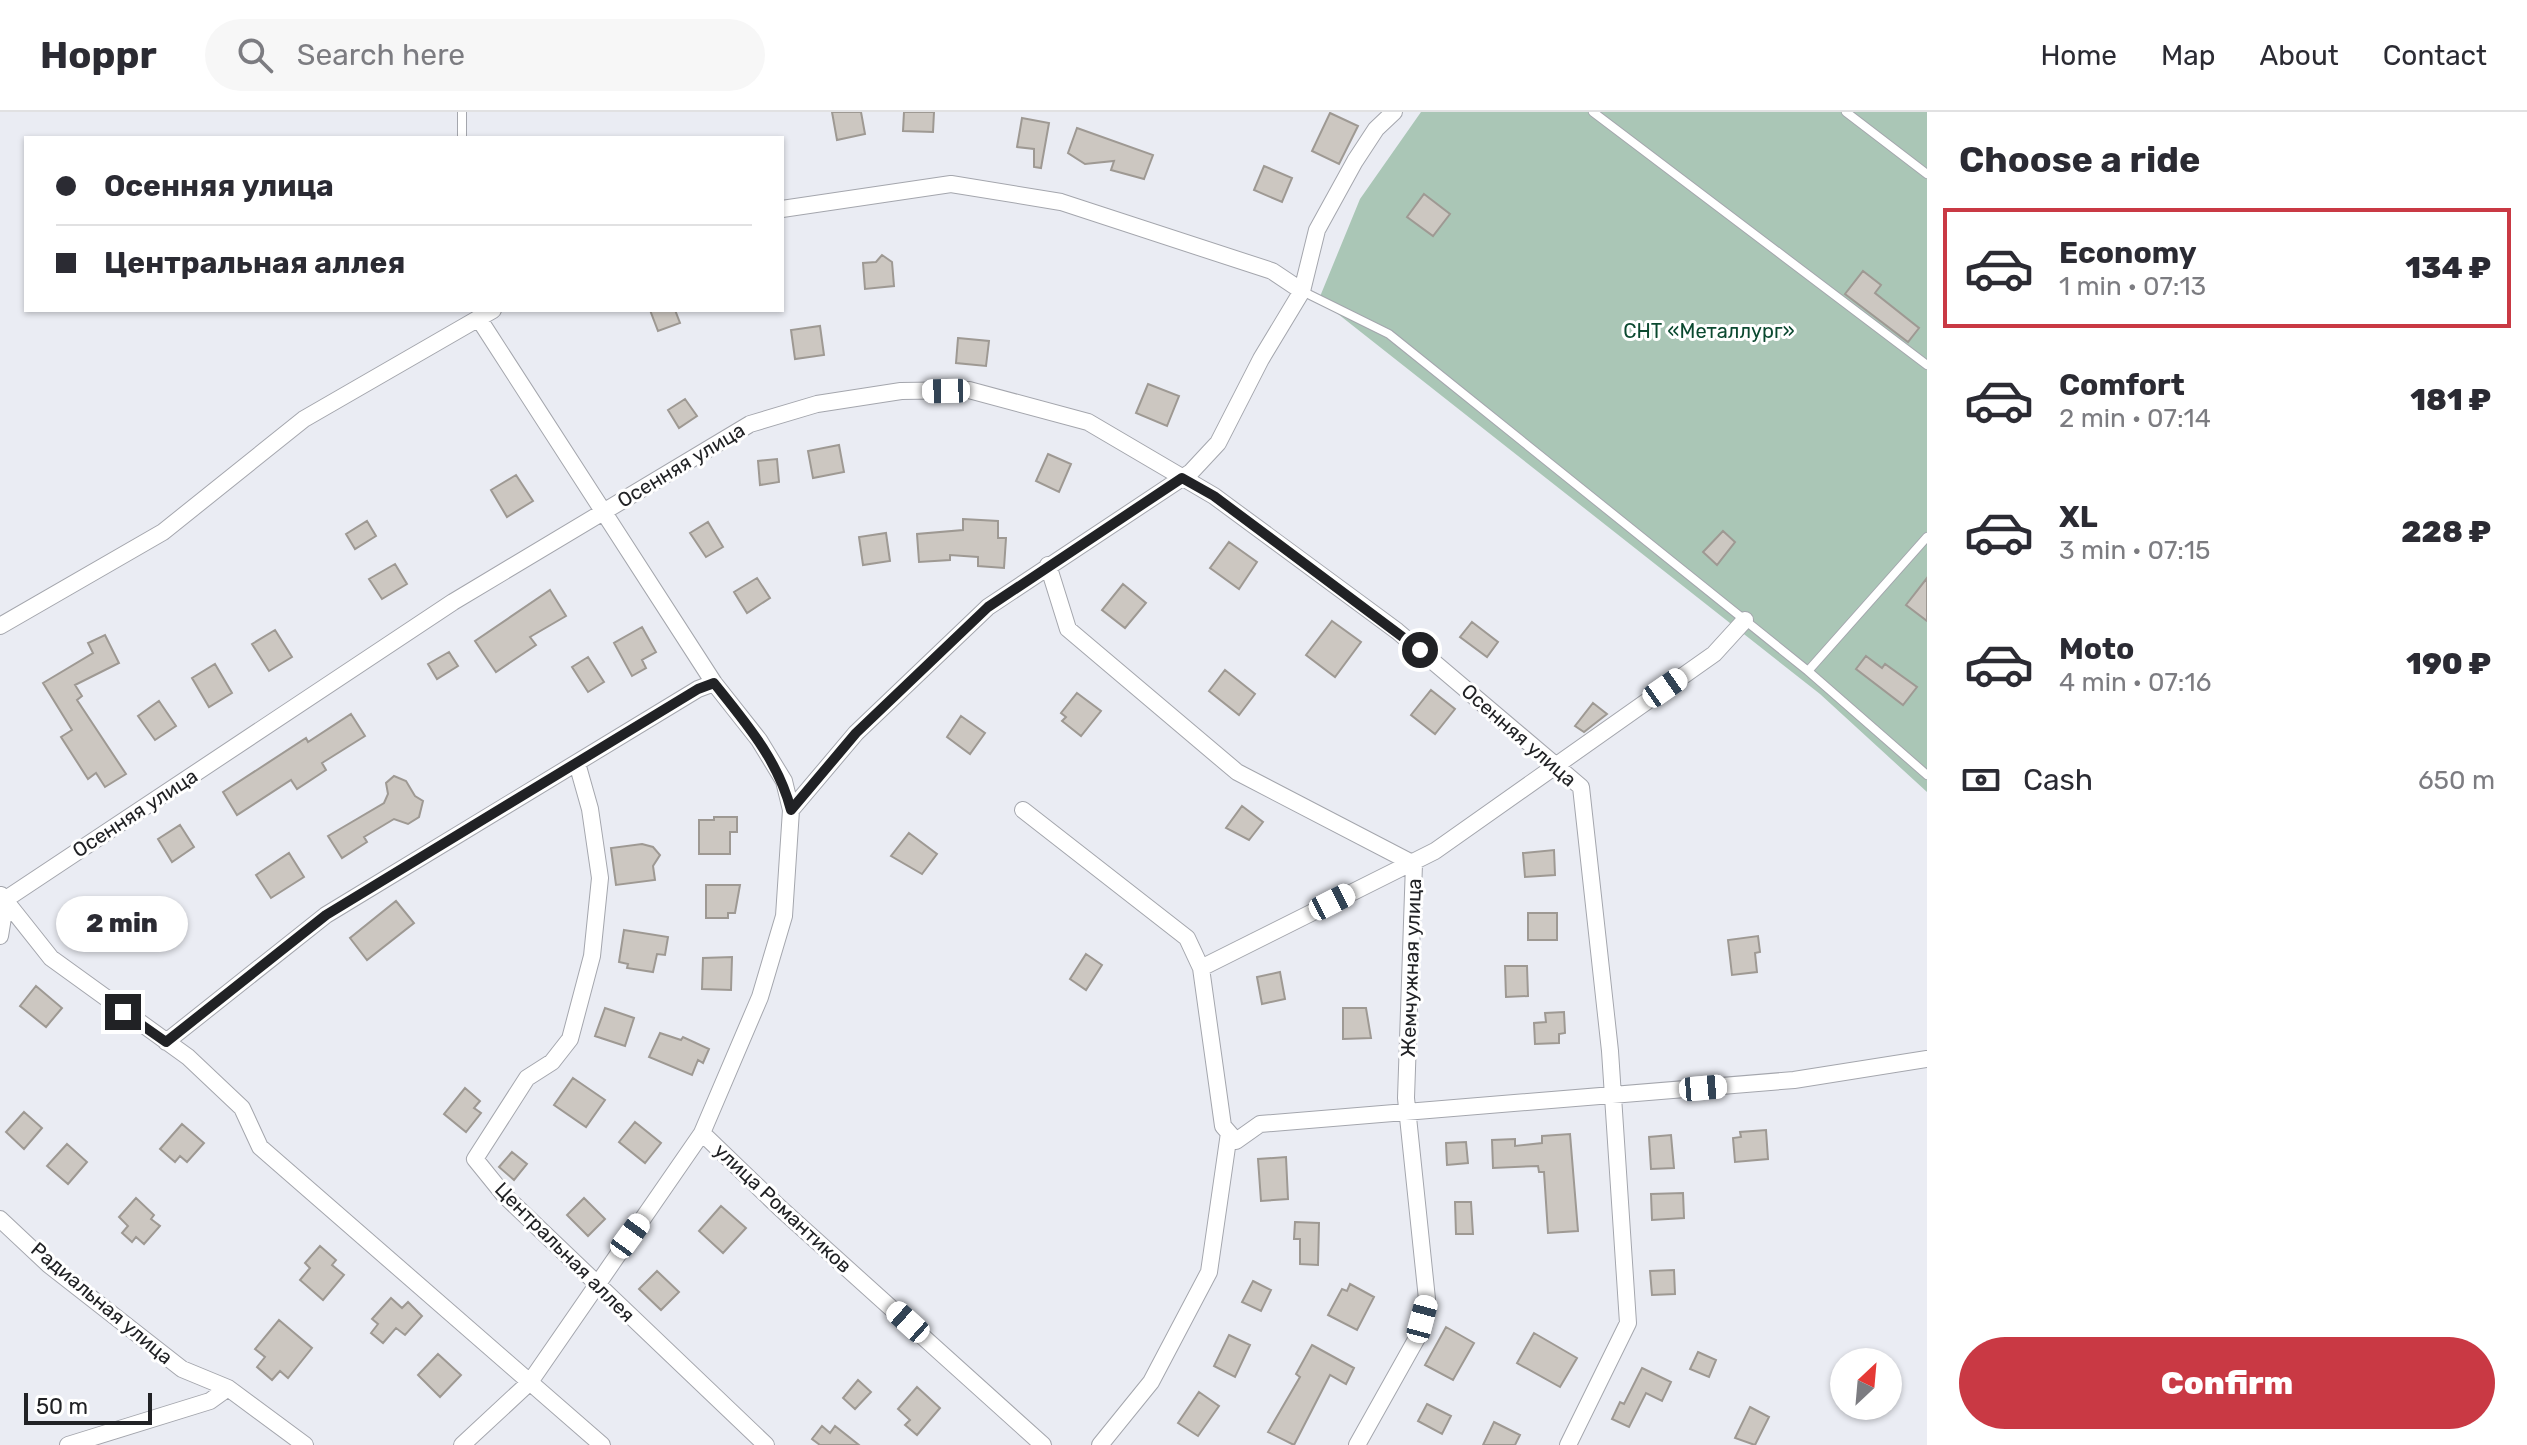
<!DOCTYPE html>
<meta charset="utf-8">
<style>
:root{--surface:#fff;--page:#f7f7f7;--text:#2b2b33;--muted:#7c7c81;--line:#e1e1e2;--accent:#c93944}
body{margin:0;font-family:Rubik,sans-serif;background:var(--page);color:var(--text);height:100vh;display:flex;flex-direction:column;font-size:30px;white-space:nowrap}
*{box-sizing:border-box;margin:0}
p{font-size:26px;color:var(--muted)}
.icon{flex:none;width:44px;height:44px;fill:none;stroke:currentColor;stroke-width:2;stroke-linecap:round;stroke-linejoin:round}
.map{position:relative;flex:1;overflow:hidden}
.side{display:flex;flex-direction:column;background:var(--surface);width:600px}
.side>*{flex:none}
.hud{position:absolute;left:24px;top:24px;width:760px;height:176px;border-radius:0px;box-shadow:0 2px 6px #0004;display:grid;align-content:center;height:176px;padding:0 32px;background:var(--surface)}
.needle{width:52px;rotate:26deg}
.controls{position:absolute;left:1830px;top:1236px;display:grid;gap:16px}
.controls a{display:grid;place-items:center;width:72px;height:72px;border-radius:50%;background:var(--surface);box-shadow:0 2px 6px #0004;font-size:40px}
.scale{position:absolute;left:24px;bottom:20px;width:128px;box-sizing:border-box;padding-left:8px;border:4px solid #212225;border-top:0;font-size:22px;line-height:28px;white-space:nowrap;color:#212225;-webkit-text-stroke:6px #fff;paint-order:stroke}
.end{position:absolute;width:36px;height:36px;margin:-18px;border:10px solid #212225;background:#fff;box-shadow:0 0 0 4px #fff}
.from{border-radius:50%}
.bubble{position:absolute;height:56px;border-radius:28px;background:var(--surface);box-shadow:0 2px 6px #0004;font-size:26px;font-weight:800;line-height:56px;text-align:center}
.car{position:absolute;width:24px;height:48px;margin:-24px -12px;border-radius:10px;box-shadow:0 0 6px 2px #0007;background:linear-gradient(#fff 24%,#345 0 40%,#fff 0 76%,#345 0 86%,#fff 0)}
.hud b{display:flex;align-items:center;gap:28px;height:76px;font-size:30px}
.hud b+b{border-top:2px solid var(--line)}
.hud i{width:20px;height:20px;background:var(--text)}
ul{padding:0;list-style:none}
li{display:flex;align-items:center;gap:24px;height:120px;margin:0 16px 12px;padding:0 16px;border:4px solid transparent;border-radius:0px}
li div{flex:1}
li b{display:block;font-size:30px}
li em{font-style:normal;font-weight:800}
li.on{border-color:var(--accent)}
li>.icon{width:72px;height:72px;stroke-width:1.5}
h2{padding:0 32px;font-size:36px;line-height:96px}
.pay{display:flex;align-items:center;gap:20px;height:88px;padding:0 32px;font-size:30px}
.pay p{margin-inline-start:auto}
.button{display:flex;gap:16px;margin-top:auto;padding:16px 32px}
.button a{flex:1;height:92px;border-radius:48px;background:var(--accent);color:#fff;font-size:32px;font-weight:800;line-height:92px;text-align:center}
header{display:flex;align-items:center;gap:48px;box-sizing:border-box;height:112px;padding:0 40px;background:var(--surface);border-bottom:2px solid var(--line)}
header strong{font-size:38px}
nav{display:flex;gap:44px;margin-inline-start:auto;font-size:28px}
.search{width:560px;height:72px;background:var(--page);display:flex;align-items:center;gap:20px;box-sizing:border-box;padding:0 28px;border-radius:44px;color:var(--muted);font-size:30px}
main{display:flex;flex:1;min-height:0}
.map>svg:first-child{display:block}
</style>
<header>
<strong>Hoppr</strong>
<div class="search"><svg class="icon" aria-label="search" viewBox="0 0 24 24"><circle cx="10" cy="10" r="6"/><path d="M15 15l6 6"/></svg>Search here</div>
<nav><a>Home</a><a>Map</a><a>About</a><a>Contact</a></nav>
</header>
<main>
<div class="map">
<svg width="1927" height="1333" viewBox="0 0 1927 1333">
<rect width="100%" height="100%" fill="#eaecf3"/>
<!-- green -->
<path fill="#aac6b6" d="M1421,0H1927V680L1820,582L1319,187L1360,87Z"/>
<!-- building -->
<path fill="#ccc7c1" stroke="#9e9993" stroke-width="2" d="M832,0H861L865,22L837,28Z
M904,0H934L933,20L903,19Z
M1330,1L1358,14L1339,52L1312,39Z
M1022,6L1049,11L1041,56L1034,55V37L1017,35Z
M1077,16L1153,43L1144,67L1111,58L1114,49L1085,52L1068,41Z
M1264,54L1292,66L1282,90L1254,78Z
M1424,82L1450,102L1433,124L1407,105Z
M882,143L892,150L894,174L865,177L863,151L876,150Z
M1863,159L1881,173L1875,181L1919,216L1908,230L1845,182Z
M650,198H675L680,211L658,219Z
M820,214L824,243L795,247L791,218Z
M958,226L989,229L986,254L956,251Z
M1148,272L1179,284L1167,314L1136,301Z
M685,287L697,304L679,316L668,298Z
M839,333L844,360L813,366L808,339Z
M1048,342L1071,352L1059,380L1036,369Z
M777,347L779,370L760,373L758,349Z
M516,363L533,389L507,405L491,378Z
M963,407L998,409V426H1006L1004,456L978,454V445L950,443V448L919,450L917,422L963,418Z
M367,409L376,424L355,437L346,422Z
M708,410L723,435L706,445L690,421Z
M1723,419L1735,430L1717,453L1703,440Z
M886,421L890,449L863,453L859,425Z
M1229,430L1257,450L1239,477L1210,456Z
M395,452L407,472L382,487L369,467Z
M757,466L770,486L747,501L734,480Z
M1927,466V509L1906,493Z
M1123,472L1146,491L1125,516L1102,498Z
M550,478L566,504L530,525L536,533L496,560L475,529Z
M1332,509L1361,530L1335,565L1306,543Z
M1472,510L1498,530L1487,545L1460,525Z
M642,515L656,540L642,548L646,556L632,564L614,531Z
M275,518L292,545L269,559L252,532Z
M105,523L119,551L75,573L82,584L77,588L126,662L105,675L96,661L88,667L61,625L72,618L43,571L93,541L88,531Z
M449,540L458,554L437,567L428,552Z
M1866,544L1882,556L1885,552L1917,575L1903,593L1856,557Z
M588,545L604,570L588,580L572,555Z
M215,552L232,581L209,595L192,566Z
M1225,558L1255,582L1239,603L1209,579Z
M1431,578L1455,597L1435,622L1411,603Z
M1077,581L1101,599L1081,624L1062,609L1066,605L1061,601Z
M159,589L176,614L155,628L138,604Z
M1593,591L1607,602L1584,620L1575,614Z
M351,602L365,624L322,651L326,658L297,677L291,668L237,703L223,680L306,626L308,630Z
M961,604L985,621L970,642L947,625Z
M394,664L406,669L415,684L423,689L419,705L408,712L394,707L364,725L367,730L342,746L328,724L384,691L388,682L386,671Z
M1242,694L1263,710L1249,728L1226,716Z
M714,705H737V720H730V742H699V708H714Z
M180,713L194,735L172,750L158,727Z
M909,721L937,742L922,762L891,744Z
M642,732L653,735L660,743L653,754L655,768L616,773L611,736Z
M1554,738L1555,763L1525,765L1523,741Z
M289,741L304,765L271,786L256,763Z
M706,773H740L735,801H728V806H706Z
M396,789L414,811L367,848L350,826Z
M1528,801H1557V828H1528Z
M624,818L668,825L665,843L657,842L653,860L627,856L628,852L619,850Z
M1758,824L1760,840L1755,841L1757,860L1732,863L1728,828Z
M1086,842L1102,853L1086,878L1070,867Z
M732,845L731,878L702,877L703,846Z
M1505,854H1527L1528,884L1506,885Z
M1280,860L1285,887L1262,892L1257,865Z
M36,874L62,896L46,915L20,894Z
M605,896L634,906L625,934L595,924Z
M1343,896H1366L1371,926L1343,927Z
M1564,900L1565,921L1559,922V931L1535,932L1534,911L1546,910L1545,901Z
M660,921L681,928L683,925L709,937L703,951L698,948L692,963L649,945Z
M573,966L605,988L586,1015L554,993Z
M465,976L480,989L474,996L481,1001L466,1020L444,1002Z
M24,1000L42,1016L24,1037L6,1020Z
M635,1010L661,1031L645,1051L619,1030Z
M182,1012L204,1031L187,1050L180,1044L175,1050L160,1037Z
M1766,1018L1768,1047L1735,1050L1733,1026L1741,1025L1740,1020Z
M1570,1022L1578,1119L1548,1121L1544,1060H1539L1538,1054L1493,1056L1492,1028L1515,1027V1034L1542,1031V1024Z
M1671,1023L1674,1056L1651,1057L1649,1025Z
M1466,1030L1468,1051L1447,1053L1446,1031Z
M67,1032L87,1050L68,1072L47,1054Z
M512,1040L527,1052L514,1068L499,1055Z
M1286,1045L1288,1087L1261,1089L1258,1047Z
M1683,1081L1684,1106L1652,1108L1651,1082Z
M136,1086L154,1103L151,1107L160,1114L144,1132L136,1125L132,1130L122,1121L128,1114L119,1105Z
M584,1086L605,1107L588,1124L567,1103Z
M1455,1090H1471L1473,1122H1456Z
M721,1094L746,1116L723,1141L699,1119Z
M1295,1110L1319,1111L1318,1153L1300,1152V1127H1294Z
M320,1134L336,1148L332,1153L344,1163L323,1188L300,1168L310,1156L305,1151Z
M1674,1158L1675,1182L1652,1183L1650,1159Z
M657,1159L679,1180L661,1198L639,1177Z
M1253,1169L1271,1178L1261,1199L1242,1190Z
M1350,1172L1374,1185L1357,1218L1328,1203L1342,1177L1347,1179Z
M391,1186L402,1196L408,1190L422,1204L405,1223L396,1216L383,1231L371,1221L378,1212L372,1207Z
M279,1208L312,1236L288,1266L280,1259L272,1268L257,1255L265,1245L255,1237Z
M1446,1215L1474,1231L1453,1268L1425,1253Z
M1534,1221L1577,1246L1560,1275L1517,1251Z
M1229,1223L1250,1233L1235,1265L1214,1254Z
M1312,1233L1354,1256L1346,1272L1330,1263L1294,1333L1268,1320L1300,1265L1296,1262Z
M1698,1240L1716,1248L1709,1265L1690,1257Z
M438,1242L461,1263L440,1285L418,1263Z
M1642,1256L1671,1270L1662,1289L1646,1281L1629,1315L1612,1307L1620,1290L1624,1292Z
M858,1268L871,1280L855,1297L843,1286Z
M917,1275L940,1296L917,1323L905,1313L910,1308L898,1297Z
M1199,1280L1219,1294L1198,1324L1178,1311Z
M1427,1292L1451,1304L1442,1322L1418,1309Z
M1750,1295L1769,1305L1755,1333L1735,1326Z
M1494,1310L1520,1323L1515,1333H1483Z
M822,1314L830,1321L835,1314L859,1333H820L812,1327Z"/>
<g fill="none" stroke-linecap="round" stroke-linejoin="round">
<!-- lane casing -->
<g stroke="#a4a6ad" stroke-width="10">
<path id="lane" d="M462,0V26
M1593,0L1927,253
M1846,0L1927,62
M1302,179L1389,222L1808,559L1927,663
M1808,559L1927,425"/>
</g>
<!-- street casing -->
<g stroke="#a4a6ad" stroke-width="18">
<path id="street" d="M782,97L951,72L1061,90L1272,159L1302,179
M479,207L714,571L759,628L784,669L791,698L784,804L760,885L702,1021L780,1096L1043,1333
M1048,453L1068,517L1237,660L1414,752L1406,986L1427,1187L1417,1226L1357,1333
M0,514L163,420L304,307L493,198
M577,651L590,697L600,766L592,844L570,927L552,950L527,966L475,1047L505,1084L766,1333
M791,698L856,621L988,495L1191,360L1218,331L1261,247L1302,179L1317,118L1355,49L1376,17L1394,0
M1023,698L1187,826L1201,856L1223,1014L1236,1029L1260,1012L1794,968L1927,947
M1,783L51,846L188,945L242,996L260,1035L602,1333
M0,824L6,787L453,490L750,312L817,292L901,279L969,278L1088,310L1214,384L1397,519L1581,675L1610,939L1628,1211L1568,1333
M1201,856L1435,739L1714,542L1745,508
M166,930L326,803L698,577L714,571
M0,1107L49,1153L182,1257L228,1276L305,1333
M68,1333L210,1289L228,1276
M462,1333L530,1270L702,1021
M1100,1333L1151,1270L1209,1160L1229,1021"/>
</g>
<!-- lane -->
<use href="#lane" stroke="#fff" stroke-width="8"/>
<!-- street -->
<use href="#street" stroke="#fff" stroke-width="16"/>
</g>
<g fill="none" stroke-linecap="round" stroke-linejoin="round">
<!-- route -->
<path stroke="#212225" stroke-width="10" d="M123,900L166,930L326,803L698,577L714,571C746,611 778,648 791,698L856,621L988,495L1182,366L1214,384L1420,538"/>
</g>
<g text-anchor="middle" stroke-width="6" stroke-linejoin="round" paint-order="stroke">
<!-- park labels -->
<g font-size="20" fill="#0b4930" stroke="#fff">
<text x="1709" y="226">СНТ «Металлург»</text>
</g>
<!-- street labels -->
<g font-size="20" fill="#212225" stroke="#fff">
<text transform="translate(681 353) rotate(-31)" y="7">Осенняя улица</text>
<text transform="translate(1519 623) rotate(41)" y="7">Осенняя улица</text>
<text transform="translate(135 701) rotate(-33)" y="7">Осенняя улица</text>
<text transform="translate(1411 856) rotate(-88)" y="7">Жемчужная улица</text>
<text transform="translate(783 1096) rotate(43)" y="7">улица Романтиков</text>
<text transform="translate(565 1140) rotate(45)" y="7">Центральная аллея</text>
<text transform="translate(102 1191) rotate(40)" y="7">Радиальная улица</text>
</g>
</g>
</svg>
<div class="controls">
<a><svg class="needle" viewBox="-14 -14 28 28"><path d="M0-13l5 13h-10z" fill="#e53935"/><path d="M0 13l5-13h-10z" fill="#7c7c81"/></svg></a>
</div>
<div class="scale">50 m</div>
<i class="end from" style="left:1420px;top:538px"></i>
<i class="end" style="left:123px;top:900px"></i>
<div class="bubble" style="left:56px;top:784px;width:132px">2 min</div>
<i class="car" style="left:946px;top:279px;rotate:269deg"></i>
<i class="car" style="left:1665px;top:576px;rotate:55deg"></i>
<i class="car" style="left:1332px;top:790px;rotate:63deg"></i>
<i class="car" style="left:1703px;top:976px;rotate:85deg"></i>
<i class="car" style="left:630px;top:1124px;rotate:36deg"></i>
<i class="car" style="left:1422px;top:1207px;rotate:15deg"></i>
<i class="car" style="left:908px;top:1210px;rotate:312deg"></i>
<div class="hud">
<b><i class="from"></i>Осенняя улица</b>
<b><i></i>Центральная аллея</b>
</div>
</div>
<section class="side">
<h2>Choose a ride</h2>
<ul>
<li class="on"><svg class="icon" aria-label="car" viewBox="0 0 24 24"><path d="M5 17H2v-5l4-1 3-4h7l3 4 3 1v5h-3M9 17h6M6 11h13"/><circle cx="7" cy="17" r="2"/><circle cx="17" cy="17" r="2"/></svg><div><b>Economy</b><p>1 min · 07:13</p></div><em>134 ₽</em></li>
<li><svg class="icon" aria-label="car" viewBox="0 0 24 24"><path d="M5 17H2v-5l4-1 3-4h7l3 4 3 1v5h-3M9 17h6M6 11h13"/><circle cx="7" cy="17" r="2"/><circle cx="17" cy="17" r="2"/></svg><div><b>Comfort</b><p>2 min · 07:14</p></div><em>181 ₽</em></li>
<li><svg class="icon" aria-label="car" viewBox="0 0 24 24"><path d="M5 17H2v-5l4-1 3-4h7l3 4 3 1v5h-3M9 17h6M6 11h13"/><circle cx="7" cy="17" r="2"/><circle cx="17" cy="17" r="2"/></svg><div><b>XL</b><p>3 min · 07:15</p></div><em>228 ₽</em></li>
<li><svg class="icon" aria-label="car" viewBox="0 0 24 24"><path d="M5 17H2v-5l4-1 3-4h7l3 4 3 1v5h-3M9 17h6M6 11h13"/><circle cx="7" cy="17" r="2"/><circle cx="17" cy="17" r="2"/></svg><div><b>Moto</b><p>4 min · 07:16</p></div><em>190 ₽</em></li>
</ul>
<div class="pay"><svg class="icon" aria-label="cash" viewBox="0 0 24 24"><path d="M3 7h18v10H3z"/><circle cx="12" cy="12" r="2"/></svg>Cash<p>650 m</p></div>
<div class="button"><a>Confirm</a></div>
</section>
</main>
